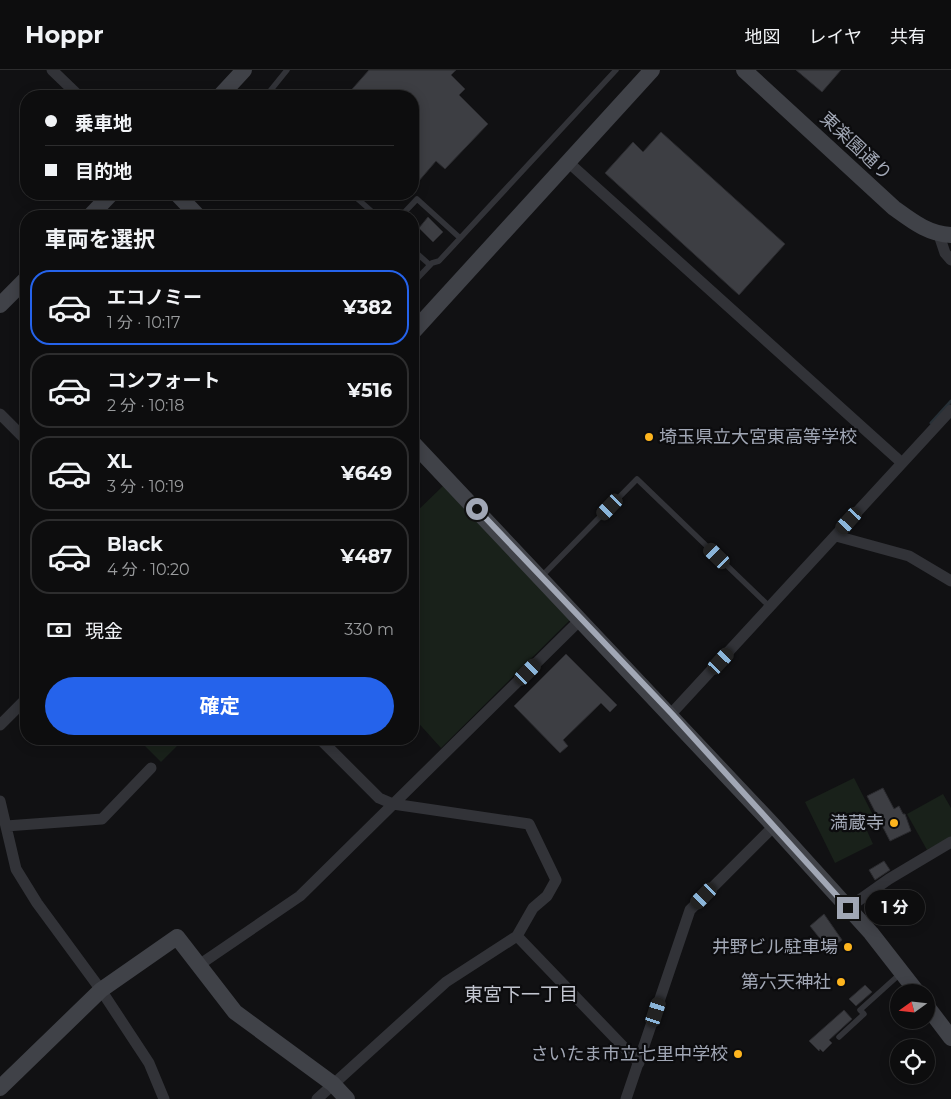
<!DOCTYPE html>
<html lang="ja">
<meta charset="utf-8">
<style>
:root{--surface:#0d0d0e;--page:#161617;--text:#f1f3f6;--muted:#9a9c9e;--line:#2d2d2e;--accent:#2563eb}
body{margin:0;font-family:Montserrat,"Noto Sans JP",sans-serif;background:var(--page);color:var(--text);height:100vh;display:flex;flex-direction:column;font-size:19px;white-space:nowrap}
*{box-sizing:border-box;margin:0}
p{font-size:16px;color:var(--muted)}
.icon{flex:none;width:28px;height:28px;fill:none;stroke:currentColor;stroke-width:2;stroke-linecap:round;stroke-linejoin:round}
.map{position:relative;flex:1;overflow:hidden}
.details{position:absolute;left:20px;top:140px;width:399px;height:535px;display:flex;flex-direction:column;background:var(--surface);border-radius:20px;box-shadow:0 2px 12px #0003,0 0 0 1px var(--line)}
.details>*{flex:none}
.hud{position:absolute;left:20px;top:20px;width:399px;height:110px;border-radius:20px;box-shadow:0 2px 12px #0003,0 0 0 1px var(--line);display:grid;align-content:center;height:110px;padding:0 25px;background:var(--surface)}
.needle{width:32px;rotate:255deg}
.tools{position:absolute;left:890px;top:914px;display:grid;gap:10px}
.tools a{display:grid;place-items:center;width:45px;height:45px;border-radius:50%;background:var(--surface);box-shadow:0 2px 12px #0003,0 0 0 1px var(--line);font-size:25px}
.end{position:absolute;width:22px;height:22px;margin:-11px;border:6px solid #a1a7b5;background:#111;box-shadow:0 0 0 2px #111}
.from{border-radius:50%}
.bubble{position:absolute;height:35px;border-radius:18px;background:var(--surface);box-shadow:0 2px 12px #0003,0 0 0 1px var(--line);font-size:16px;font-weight:700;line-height:35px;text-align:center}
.car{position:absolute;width:15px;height:30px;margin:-15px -8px;border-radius:6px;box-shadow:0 0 4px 1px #0007;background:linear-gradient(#222 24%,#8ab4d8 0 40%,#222 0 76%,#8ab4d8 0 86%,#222 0)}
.hud b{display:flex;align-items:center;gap:18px;height:48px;font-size:19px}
.hud b+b{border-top:1px solid var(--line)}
.hud i{width:12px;height:12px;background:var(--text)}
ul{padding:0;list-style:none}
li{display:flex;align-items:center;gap:15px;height:75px;margin:0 10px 8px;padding:0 15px;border:2px solid var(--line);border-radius:20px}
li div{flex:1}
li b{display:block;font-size:19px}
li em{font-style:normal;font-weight:700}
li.active{border-color:var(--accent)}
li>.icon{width:45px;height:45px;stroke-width:1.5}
h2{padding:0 25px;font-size:22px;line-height:60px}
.pay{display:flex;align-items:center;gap:12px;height:55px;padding:0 25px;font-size:19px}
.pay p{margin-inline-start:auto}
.button{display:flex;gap:10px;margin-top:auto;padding:10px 25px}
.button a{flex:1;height:58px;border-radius:30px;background:var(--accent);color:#fff;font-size:20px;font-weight:700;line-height:58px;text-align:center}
header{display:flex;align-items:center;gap:30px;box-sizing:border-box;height:70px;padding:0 25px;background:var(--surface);border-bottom:1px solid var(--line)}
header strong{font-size:24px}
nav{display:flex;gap:28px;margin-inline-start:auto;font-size:18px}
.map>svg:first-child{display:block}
</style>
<header>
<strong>Hoppr</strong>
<nav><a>地図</a><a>レイヤ</a><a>共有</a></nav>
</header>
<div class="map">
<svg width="951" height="1029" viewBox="0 0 951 1029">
<rect width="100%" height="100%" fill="#111113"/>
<!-- green -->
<path fill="#19211a" d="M443,416L570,550L441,678L413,647V445Z
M138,669H184L161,692Z
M854,708L875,749L864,754L873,774L835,793L805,732Z
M943,724L951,738V767L927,780L907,744Z"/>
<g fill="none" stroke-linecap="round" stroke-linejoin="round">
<!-- stream -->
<path stroke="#273037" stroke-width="3" d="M931,353L951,331"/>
</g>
<!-- building -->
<path fill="#3d3e43" stroke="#2b2b2f" d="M369,0H456L451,5L465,19L459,25L488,54L445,99L436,91L412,119V26H346Z
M796,0H841L822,22Z
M661,62L785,174L739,225L605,103L633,72L643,82Z
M428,147L443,162L433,172L419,158Z
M566,584L617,635L610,642L601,633L563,670L568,676L560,683L514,636Z
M883,718L894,739L899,736L903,744H905L911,761L890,771L867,726Z
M884,791L890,800L875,810L869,800Z
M824,844L842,870L829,880L810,856Z
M865,915L872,922L856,936L849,929Z
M844,940L852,949L829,970L832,973L823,982L820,979L819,981L809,971Z"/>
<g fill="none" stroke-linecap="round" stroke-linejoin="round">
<!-- lane -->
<path stroke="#323338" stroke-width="5.5" d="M266,26L287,0
M352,124L377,146
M401,146L417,129L460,168
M412,179L430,195
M412,214L432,193L439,191L616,0
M541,507L637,409L770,537
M839,967L864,944L860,940L901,903"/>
<!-- street -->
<path stroke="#323338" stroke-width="11" d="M52,0L79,26
M568,92L902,393
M939,165L945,183L951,190
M0,344L26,370
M836,466L909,486L951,511
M671,644L951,340
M0,655L26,629
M320,669L379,728L393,734L529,754L556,810L547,826L533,838L517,866
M0,731L16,799L37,833L101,920L149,993L164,1029
M6,756L102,749L151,698
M848,838L889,809L951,772
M199,895L300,826L581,549
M317,1029L446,912L517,866L639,993
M626,1029L690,840L774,756"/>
<!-- secondary -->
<path stroke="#404248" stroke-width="16" d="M744,0L894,138C912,151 928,164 951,165
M220,26L244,0
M177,124L198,146
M90,146L111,124
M0,235L26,209
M412,263L652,0
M412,372L774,756L871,863L917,922
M926,935L951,968
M0,1018L101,920L177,867L235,942L333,1014L347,1029"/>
</g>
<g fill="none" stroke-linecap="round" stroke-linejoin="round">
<!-- route -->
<path stroke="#a1a7b5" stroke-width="6" d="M477,439L672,644L848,838"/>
</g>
<!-- markers -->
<g fill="#feb51e" stroke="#0c0c0e" stroke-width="2">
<circle cx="649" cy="367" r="5"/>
<circle cx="894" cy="753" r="5"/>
<circle cx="848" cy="877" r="5"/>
<circle cx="841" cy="912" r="5"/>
<circle cx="738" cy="984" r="5"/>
</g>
<g text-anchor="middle" stroke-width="4.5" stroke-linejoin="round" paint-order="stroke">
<!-- street labels -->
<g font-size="18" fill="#a1a7b5" stroke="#0c0c0e">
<text transform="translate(856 76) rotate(43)" y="6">東楽園通り</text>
</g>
<!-- poi labels -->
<g font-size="18" fill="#a1a7b5" stroke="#0c0c0e" text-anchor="end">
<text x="659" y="373" text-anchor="start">埼玉県立大宮東高等学校</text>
<text x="884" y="759">満蔵寺</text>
<text x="838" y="883">井野ビル駐車場</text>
<text x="831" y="918">第六天神社</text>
<text x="728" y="990">さいたま市立七里中学校</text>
</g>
<!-- neighbourhood labels -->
<g font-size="19" fill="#c3c6d0" stroke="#0c0c0e">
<text x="521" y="931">東宮下一丁目</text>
</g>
</g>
</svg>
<div class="tools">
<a><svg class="needle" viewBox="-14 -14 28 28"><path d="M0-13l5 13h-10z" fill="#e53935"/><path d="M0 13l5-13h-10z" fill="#9a9c9e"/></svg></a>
<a><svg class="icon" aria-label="locate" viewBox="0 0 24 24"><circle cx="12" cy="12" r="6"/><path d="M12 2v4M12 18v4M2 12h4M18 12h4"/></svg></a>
</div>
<i class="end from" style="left:477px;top:439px"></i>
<i class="end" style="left:848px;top:838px"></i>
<div class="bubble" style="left:865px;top:820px;width:60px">1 分</div>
<i class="car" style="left:610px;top:437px;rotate:224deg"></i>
<i class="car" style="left:849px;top:451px;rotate:222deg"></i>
<i class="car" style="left:717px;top:486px;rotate:314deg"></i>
<i class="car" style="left:721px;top:591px;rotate:43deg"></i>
<i class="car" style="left:528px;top:602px;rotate:45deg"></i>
<i class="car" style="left:704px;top:826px;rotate:225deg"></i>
<i class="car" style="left:656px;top:942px;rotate:18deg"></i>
<div class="hud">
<b><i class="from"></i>乗車地</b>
<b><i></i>目的地</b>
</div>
<section class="details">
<h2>車両を選択</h2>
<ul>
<li class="active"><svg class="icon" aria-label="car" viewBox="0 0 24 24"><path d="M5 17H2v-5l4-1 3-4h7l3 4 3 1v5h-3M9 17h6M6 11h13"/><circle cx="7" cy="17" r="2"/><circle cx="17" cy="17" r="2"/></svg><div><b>エコノミー</b><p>1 分 · 10:17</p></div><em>¥382</em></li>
<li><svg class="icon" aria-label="car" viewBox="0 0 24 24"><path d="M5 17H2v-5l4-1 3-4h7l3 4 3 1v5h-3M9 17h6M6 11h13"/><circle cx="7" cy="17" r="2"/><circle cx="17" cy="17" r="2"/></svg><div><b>コンフォート</b><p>2 分 · 10:18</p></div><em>¥516</em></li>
<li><svg class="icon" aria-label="car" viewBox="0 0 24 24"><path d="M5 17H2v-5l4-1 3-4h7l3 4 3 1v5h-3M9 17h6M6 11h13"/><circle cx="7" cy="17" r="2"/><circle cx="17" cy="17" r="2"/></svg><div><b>XL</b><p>3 分 · 10:19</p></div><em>¥649</em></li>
<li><svg class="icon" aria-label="car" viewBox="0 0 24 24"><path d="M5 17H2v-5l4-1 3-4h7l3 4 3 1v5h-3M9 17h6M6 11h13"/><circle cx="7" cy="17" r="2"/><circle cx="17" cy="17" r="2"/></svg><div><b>Black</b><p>4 分 · 10:20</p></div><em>¥487</em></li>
</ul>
<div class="pay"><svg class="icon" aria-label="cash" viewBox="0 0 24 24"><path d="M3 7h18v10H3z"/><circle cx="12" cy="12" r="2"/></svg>現金<p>330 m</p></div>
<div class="button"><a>確定</a></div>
</section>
</div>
